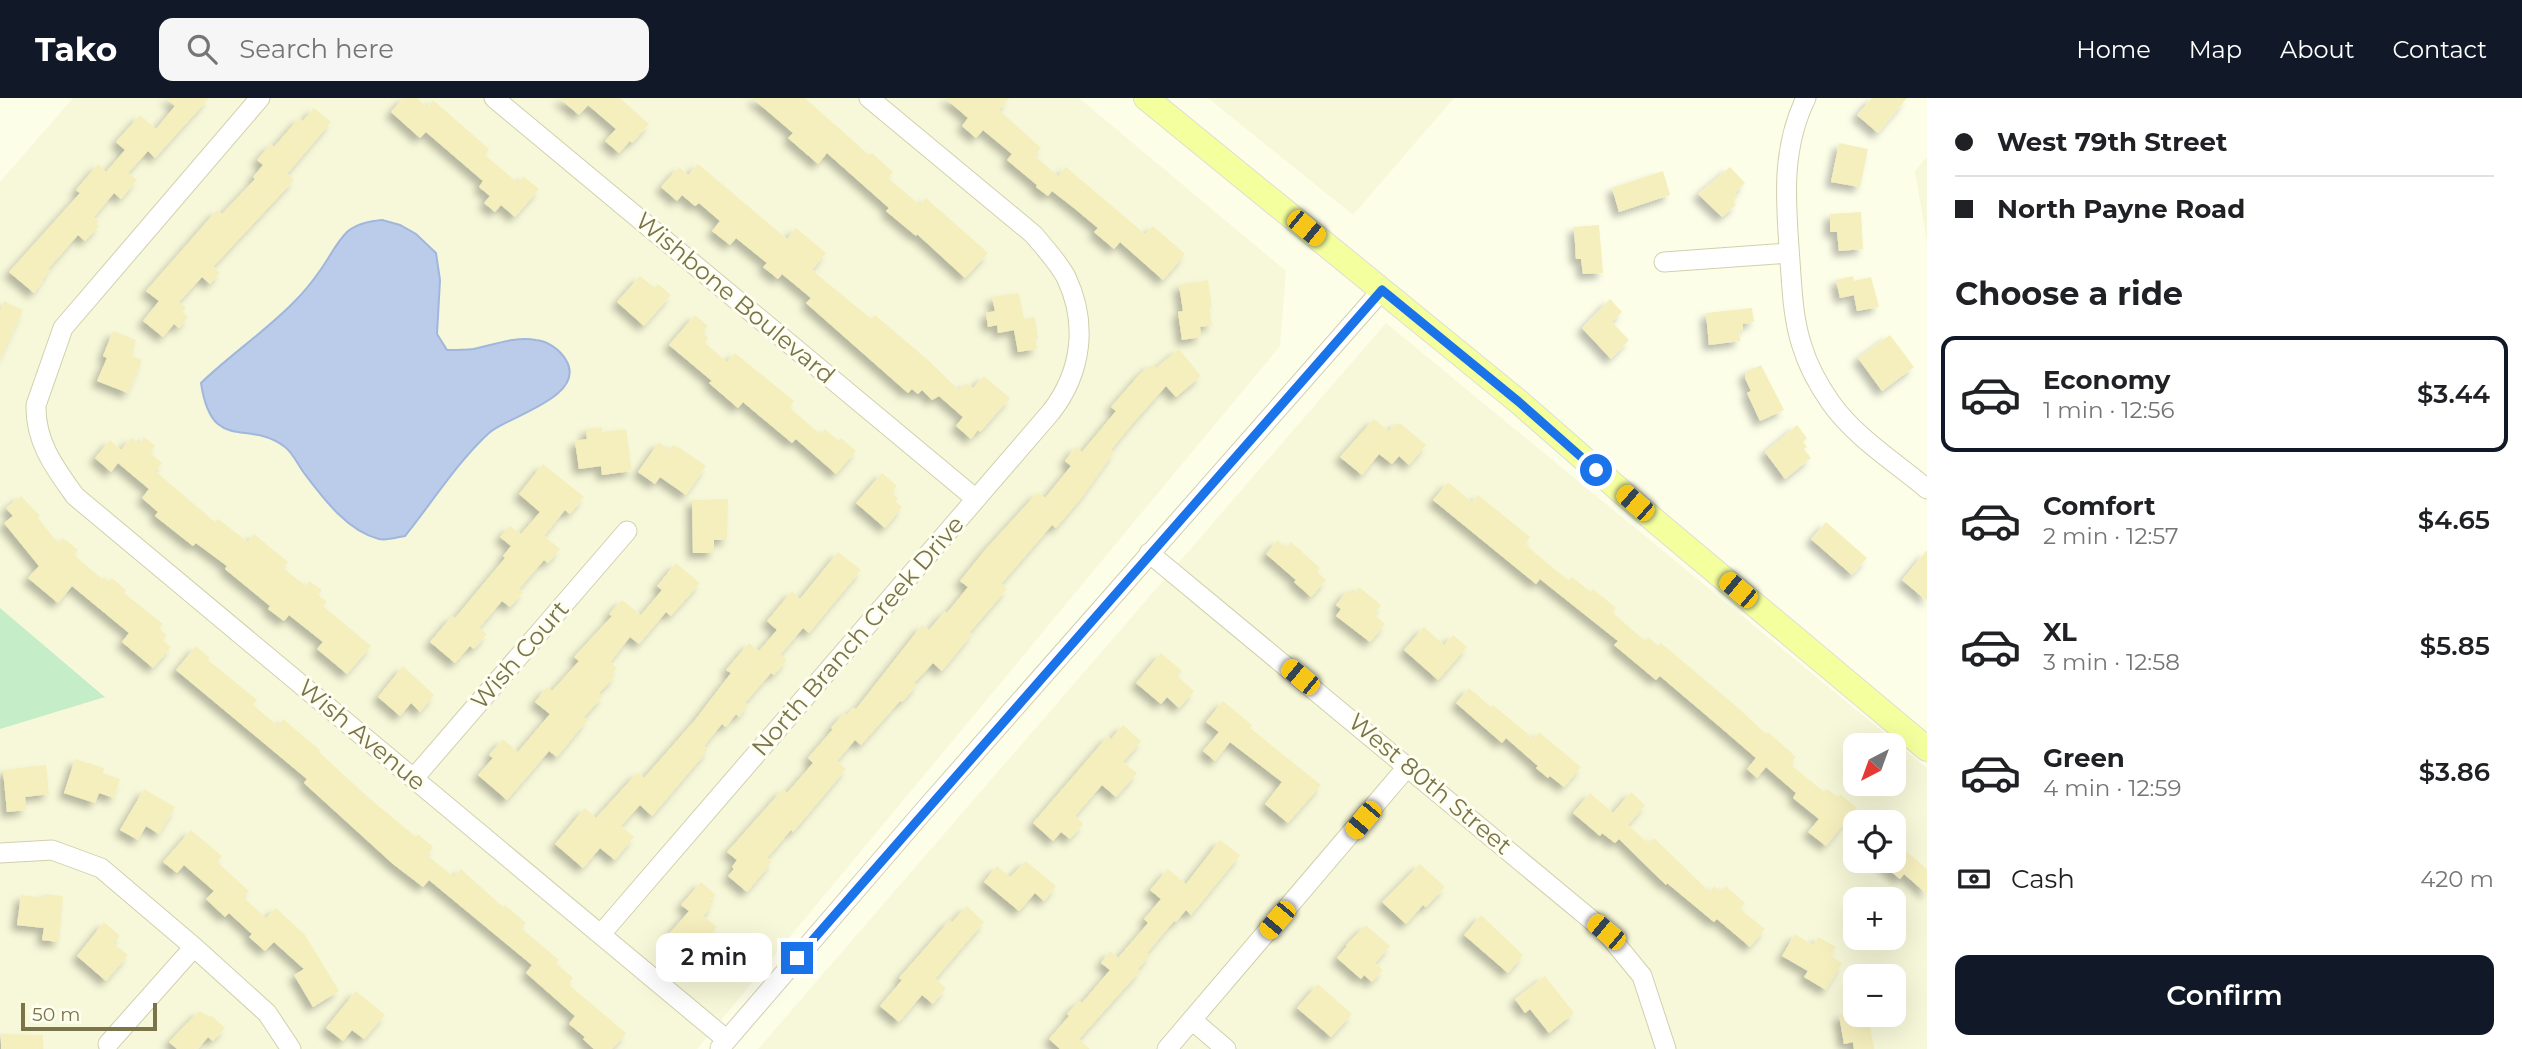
<!DOCTYPE html>
<meta charset="utf-8">
<style>
:root{--surface:#fff;--page:#f6f6f6;--text:#202124;--muted:#757577;--line:#e0e0e0;--accent:#111827}
body{margin:0;font-family:Montserrat,sans-serif;background:var(--page);color:var(--text);height:100vh;display:flex;flex-direction:column;font-size:26px;white-space:nowrap}
*{box-sizing:border-box;margin:0}
p{font-size:23px;color:var(--muted)}
.icon{flex:none;width:38px;height:38px;fill:none;stroke:currentColor;stroke-width:2;stroke-linecap:round;stroke-linejoin:round}
.map{position:relative;flex:1;overflow:hidden}
.panel{display:flex;flex-direction:column;background:var(--surface);width:595px}
.panel>*{flex:none}
.top-card{display:grid;align-content:center;height:154px;padding:0 28px;background:var(--surface)}
.needle{width:46px;rotate:221deg}
.tools{position:absolute;left:1843px;top:635px;display:grid;gap:14px}
.tools a{display:grid;place-items:center;width:63px;height:63px;border-radius:14px;background:var(--surface);box-shadow:0 7px 28px #0002;font-size:35px}
.scale{position:absolute;left:21px;bottom:18px;width:136px;box-sizing:border-box;padding-left:7px;border:4px solid #7b734a;border-top:0;font-size:19px;line-height:24px;white-space:nowrap;color:#7b734a;-webkit-text-stroke:5px #fefff0;paint-order:stroke}
.end{position:absolute;width:32px;height:32px;margin:-16px;border:9px solid #1a73e8;background:#fff;box-shadow:0 0 0 4px #fff}
.from{border-radius:50%}
.bubble{position:absolute;height:49px;border-radius:14px;background:var(--surface);box-shadow:0 7px 28px #0002;font-size:23px;font-weight:600;line-height:49px;text-align:center}
.car{position:absolute;width:21px;height:42px;margin:-21px -10px;border-radius:9px;box-shadow:0 0 5px 2px #0007;background:linear-gradient(#f5c518 24%,#345 0 40%,#f5c518 0 76%,#345 0 86%,#f5c518 0)}
.top-card b{display:flex;align-items:center;gap:24px;height:66px;font-size:26px}
.top-card b+b{border-top:2px solid var(--line)}
.top-card i{width:18px;height:18px;background:var(--text)}
ul{padding:0;list-style:none}
li{display:flex;align-items:center;gap:21px;height:116px;margin:0 14px 10px;padding:0 14px;border:4px solid transparent;border-radius:14px}
li div{flex:1}
li b{display:block;font-size:26px}
li em{font-style:normal;font-weight:600}
li.active{border-color:var(--accent)}
li>.icon{width:63px;height:63px;stroke-width:1.5}
h2{padding:0 28px;font-size:32px;line-height:84px}
.pay{display:flex;align-items:center;gap:18px;height:77px;padding:0 28px;font-size:26px}
.pay p{margin-inline-start:auto}
.primary-button{display:flex;gap:14px;margin-top:auto;padding:14px 28px}
.primary-button a{flex:1;height:80px;border-radius:14px;background:var(--accent);color:#fff;font-size:28px;font-weight:600;line-height:80px;text-align:center}
header{display:flex;align-items:center;gap:42px;box-sizing:border-box;height:98px;padding:0 35px;background:var(--accent);color:#fff}
header strong{font-size:33px}
nav{display:flex;gap:38px;margin-inline-start:auto;font-size:24px}
.search{width:490px;height:63px;background:var(--page);display:flex;align-items:center;gap:18px;box-sizing:border-box;padding:0 24px;border-radius:14px;color:var(--muted);font-size:26px}
main{display:flex;flex:1;min-height:0}
.map>svg:first-child{display:block}
</style>
<header>
<strong>Tako</strong>
<div class="search"><svg class="icon" aria-label="search" viewBox="0 0 24 24"><circle cx="10" cy="10" r="6"/><path d="M15 15l6 6"/></svg>Search here</div>
<nav><a>Home</a><a>Map</a><a>About</a><a>Contact</a></nav>
</header>
<main>
<div class="map">
<svg width="1927" height="951" viewBox="0 0 1927 951">
<defs>
<filter id="shadow"><feDropShadow dx="-5.5" dy="5.5" stdDeviation="3.5" flood-color="#0004"/></filter>
</defs>
<rect width="100%" height="100%" fill="#fcfee8"/>
<!-- residential -->
<path fill="#f7f8d9" fill-rule="evenodd" d="M73,0H1079L1286,173L1280,248L697,951H0V631L105,598L0,510V84Z
M1208,0H1454L1353,117Z
M1927,59V145L1915,73Z
M1386,225L1927,670V951H758ZM1855,648H1894V686H1855ZM1855,724H1894V763H1855ZM1855,802H1894V840H1855ZM1855,878H1894V917H1855Z"/>
<!-- green -->
<path fill="#c5edc8" d="M0,510L105,599L0,631Z"/>
<!-- water -->
<path fill="#bbccea" stroke="#a0b6dc" stroke-width="2" d="M382,122L400,127L416,136L436,155L440,182L437,236L447,252C456,252 465,252 473,251C493,247 516,238 536,242C548,243 560,252 566,262C588,299 506,319 489,335C459,362 431,406 405,438C398,439 386,443 379,441C347,433 323,400 304,375C298,367 293,355 285,349C247,320 212,357 201,285C231,256 266,233 295,203C304,194 312,184 319,174C329,161 335,146 347,134C356,126 370,123 382,122Z"/>
<!-- building -->
<path fill="#f5efbe" filter="url(#shadow)" d="M166,0H209L155,60L148,53L128,75L137,82L121,101L114,95L94,119L99,124L96,126L99,128L85,143L78,137L48,171L50,172L42,182L43,183L34,195L9,174L80,95L76,92L98,66L106,74L125,52L116,44L140,17L156,31L175,8Z
M403,0H417L427,9L433,2L489,51L485,57L518,85L523,78L539,91L515,119L501,107L495,114L484,105L490,98L479,89L483,83L426,34L420,40L391,14Z
M559,0H620L649,26L632,45L630,43L619,55L605,43L616,31L588,7L579,17Z
M752,0H805L869,57L872,55L893,74L888,80L920,107L926,100L988,155L965,180L917,136L916,138L886,113L889,110L827,55L818,66L788,40L793,35Z
M945,0H1009L999,12L1041,50L1035,58L1058,78L1066,69L1145,136L1153,128L1185,156L1163,182L1120,144L1114,151L1094,134L1098,130L1074,110L1052,93L1048,98L1036,89L1037,87L1007,62L1012,56L983,32L976,40L962,28L968,20Z
M1872,0H1907L1878,35L1857,17Z
M314,10L331,24L287,76L294,82L213,169L220,175L210,186L202,179L179,204L186,210L182,214L188,219L179,230L174,226L163,239L143,223L159,203L146,193L217,112L222,116L255,81L253,79L263,67L257,62L271,46L274,49L299,20L303,23Z
M1839,45L1868,51L1860,89L1831,84Z
M698,66L787,141L796,130L826,155L812,172L871,221L875,217L929,263L959,292L966,285L973,290L984,278L1010,300L980,334L978,332L971,341L956,328L963,319L939,298L932,302L922,292L918,296L912,291L908,295L806,205L811,200L782,176L778,181L763,169L767,165L736,140L730,147L712,133L720,123L699,105L695,108L682,97L677,103L661,89L679,69L688,77Z
M1730,69L1745,85L1735,95L1738,98L1733,103L1736,107L1722,119L1698,96Z
M1663,73L1670,97L1619,114L1612,90Z
M1861,114L1863,151L1839,153L1837,134H1830V116Z
M1599,127L1603,175L1583,176L1581,161H1576L1574,129Z
M640,178L655,190L658,186L671,197L644,228L617,204Z
M1853,178L1854,183L1871,179L1879,209L1857,213L1854,197L1840,200L1836,182Z
M1208,182L1212,209L1209,210L1212,227L1200,229L1201,239L1182,242L1178,214L1183,213L1179,187Z
M1019,195L1024,221L1035,219L1038,240H1035L1037,251L1018,254L1014,232L998,235L997,227L988,229L986,215L995,213L992,199Z
M1610,201L1622,214L1612,224L1629,242L1611,261L1582,230Z
M4,203L23,212L0,261V212Z
M1752,210L1754,224L1743,226V233H1739L1740,243L1709,247L1706,215Z
M695,217L708,228L702,235L708,240L705,245L727,264L735,255L794,303L789,309L821,337L825,331L839,343L841,340L856,353L836,376L796,341L792,345L743,304L738,310L709,285L712,283L669,247Z
M113,233L136,242L132,258L142,262L128,295L97,283L107,260L103,258Z
M1890,237L1914,269L1882,293L1858,260Z
M1179,251L1201,278L1176,299L1166,288L1132,326L1111,352L1114,354L1082,399L1056,430L1052,427L1001,486L1007,491L970,534L972,536L942,573L933,565L914,585L917,587L902,604L900,603L861,647L855,642L837,663L846,671L793,734L791,732L767,760L772,764L747,794L728,778L734,771L732,769L737,762L727,754L783,691L787,695L813,665L808,660L833,631L831,630L844,615L847,617L853,610L856,611L922,527L929,532L945,513L947,515L968,489L960,483L985,452L1038,394L1045,400L1071,368L1065,363L1076,348L1082,354L1116,313L1111,309L1140,276L1152,266L1156,270Z
M1761,267L1784,312L1760,323L1747,295L1751,293L1745,280V274Z
M1374,321L1389,333L1396,325L1398,327L1400,325L1426,347L1409,367L1399,358L1392,366L1379,356L1362,377L1340,359Z
M1797,327L1807,340L1803,344L1807,349L1804,351L1811,360L1785,381L1765,354Z
M602,329V334L626,331L632,373L602,377L601,368L579,371L575,343L587,341L586,331Z
M144,339L155,348L150,355L162,365L155,373L215,424L218,421L248,444L254,436L272,451L288,464L283,470L306,488L309,483L322,492L318,497L327,504L323,508L371,548L347,576L317,551L323,544L289,517L284,523L268,511L270,508L225,471L227,468L196,445L193,448L155,418L158,414L142,400L149,391L118,365L111,374L95,360L110,342L121,352L131,340L139,346Z
M659,344L670,352L673,347L680,350L706,368L686,397L660,379L655,386L638,374Z
M543,366L584,399L570,416L565,412L544,438L560,451L548,465L544,462L519,491L523,494L510,509L502,503L479,530L487,536L474,551L470,548L455,565L430,544L452,518L455,520L505,460L503,458L511,448L500,439L510,428L521,436L540,414L519,396Z
M882,375L897,388L891,395L898,400L895,403L902,409L885,430L856,405Z
M1448,384L1472,404L1478,397L1514,426L1530,439L1525,445L1535,455L1569,483L1572,479L1591,494L1593,491L1616,510L1612,514L1645,543L1648,539L1658,548L1661,545L1737,609L1766,636L1768,634L1796,659L1790,666L1824,694L1827,691L1838,699L1840,696L1857,710L1826,748L1808,734L1819,721L1793,700L1796,695L1766,669L1757,680L1747,671L1756,660L1720,629L1660,578L1656,582L1614,547L1618,543L1540,481L1536,486L1433,402Z
M21,398L40,418L38,420L58,445L63,440L78,452L74,457L102,481L104,479L109,483L112,480L126,492L124,495L163,526L159,531L167,537L162,542L171,549L153,570L122,544L129,535L72,488L58,505L28,480L39,468L4,425L13,418L6,410Z
M728,401L727,442H714V455H693L692,402Z
M1826,424L1867,460L1852,477L1811,441Z
M1278,442L1286,450L1291,444L1320,470L1317,474L1326,482L1311,499L1294,484L1296,482L1266,456Z
M1927,452V503L1902,482Z
M838,454L861,472L809,535L803,530L780,557L787,562L774,577L771,575L745,605L748,607L739,619L736,616L726,629L722,626L704,648L708,652L652,718L640,707L621,728L634,739L615,762L600,750L583,770L555,746L585,710L596,720L638,674L644,680L695,622L731,575L726,572L749,545L759,553L777,532L767,523L792,493L800,501Z
M676,465L700,485L671,518L666,514L639,546L630,539L610,564L617,570L612,575L615,578L599,595L603,598L584,619L587,622L557,659L549,653L507,702L478,677L493,660L489,657L503,641L518,654L550,616L535,604L547,589L552,593L579,563L574,559L612,518L609,516L622,502L641,517L662,492L657,488Z
M1359,489L1381,507L1374,516L1385,526L1370,544L1336,518L1341,511L1336,507L1348,492L1354,496Z
M1424,529L1444,547L1453,537L1467,549L1438,582L1404,552Z
M196,548L210,560L208,562L257,602L253,607L278,628L283,621L320,652L319,654L370,701L416,739L418,736L433,749L427,757L454,779L461,771L503,809L505,807L526,825L521,830L559,862L556,865L573,880L568,886L626,935L612,951H594L583,941L585,939L569,926L575,918L526,875L532,867L429,782L423,789L393,766L304,685L307,681L176,572Z
M1161,555L1182,573L1177,578L1194,593L1179,610L1167,599L1161,606L1136,585Z
M403,568L434,597L420,614L411,605L400,618L378,599Z
M1469,590L1491,609L1493,607L1534,641L1539,634L1581,669L1564,689L1550,678L1548,680L1536,670L1538,668L1506,640L1502,645L1456,605Z
M1223,603L1252,627L1250,630L1321,687L1288,725L1265,706L1282,684L1230,644L1215,663L1203,653L1219,634L1206,624Z
M1123,627L1141,643L1123,664L1137,675L1116,699L1102,687L1075,718L1083,726L1070,741L1061,734L1053,743L1033,725L1108,638L1111,641Z
M75,661L104,670L103,675L120,681L114,700L99,695L95,705L64,695Z
M46,667L49,696L25,699L26,712L7,714L3,672Z
M144,691L175,709L159,736L146,728L138,742L120,732Z
M1631,694L1645,707L1628,727L1648,745L1654,740L1710,794L1714,788L1721,794L1726,788L1745,805L1740,811L1765,831L1750,849L1717,821L1714,824L1667,785L1666,787L1619,741L1615,745L1602,735L1600,738L1573,715L1590,695L1613,715Z
M191,732L222,758L217,764L249,793L243,799L266,820L276,810L305,837L339,893L313,909L294,877L304,871L274,844L265,853L249,839L252,836L229,815L225,819L206,801L214,793L184,767L177,775L163,764Z
M1220,742L1240,757L1191,817L1186,812L1176,824L1174,823L1147,855L1150,857L1138,871L1140,873L1079,941L1090,951H1060L1049,941L1069,918L1067,916L1079,903L1082,905L1110,872L1101,865L1110,853L1118,860L1148,825L1144,821L1161,801L1150,792L1168,771L1186,786Z
M1894,743L1927,771V796L1904,776L1900,781L1878,763H1894Z
M1026,763L1056,788L1044,803L1035,795L1019,813L984,784L997,768L1010,779Z
M1420,766L1445,789L1426,809L1423,807L1406,826L1382,804Z
M701,784L716,797L709,804L713,807L703,818L717,829L712,834L718,839L708,850L702,846L693,857L669,836L689,813L681,807Z
M45,796L63,798L59,844L42,842L44,830L17,827L21,797L45,800Z
M967,808L984,824L935,881L946,890L933,906L922,897L899,924L880,908L902,882L899,880L950,822L952,824Z
M1481,817L1523,857L1508,875L1464,837Z
M104,824L120,838L113,845L128,857L106,883L77,858Z
M1366,827L1390,848L1375,865L1383,872L1372,884L1364,877L1361,881L1337,860L1347,848L1346,847Z
M1795,836L1813,847L1818,839L1836,849L1831,858L1842,865L1826,892L1804,879L1808,873L1782,858Z
M1545,878L1574,915L1549,935L1530,911L1525,915L1515,901Z
M1318,886L1352,916L1331,939L1297,910Z
M356,893L385,917L364,941L352,932L343,943L326,930Z
M199,913L210,919L211,917L225,930L213,943L208,939L198,951H177L169,944Z
M1855,914V917H1868L1874,951H1854L1853,944L1844,946L1839,917Z
M1,936L43,937V951H1Z"/>
<g fill="none" stroke-linecap="round" stroke-linejoin="round">
<!-- minor casing -->
<g stroke="#d2cfac" stroke-width="21">
<path id="minor" d="M260,0L63,230L36,307C35,344 55,370 75,398L727,942
M494,0L976,401
M1806,0C1780,53 1786,107 1790,163C1792,191 1793,221 1802,248C1808,268 1819,288 1831,305C1855,339 1895,364 1927,391
M1664,164L1789,155
M1149,455L1606,834L1642,878L1666,951
M414,680L627,433
M0,755L52,752L101,770L194,849L267,915L291,951
M601,836L1051,314C1082,274 1088,225 1066,179C1058,164 1044,149 1033,136L869,0
M1192,922L1226,951
M108,946L194,849
M720,950L921,716L1382,192
M1167,951L1408,668"/>
</g>
<!-- major casing -->
<g stroke="#dfddd4" stroke-width="26">
<path id="major" d="M1146,0L1519,304L1654,422L1927,651"/>
</g>
<!-- minor -->
<use href="#minor" stroke="#fff" stroke-width="19"/>
<!-- major -->
<use href="#major" stroke="#f4ff9e" stroke-width="24"/>
</g>
<g fill="none" stroke-linecap="round" stroke-linejoin="round">
<!-- route -->
<path stroke="#1a73e8" stroke-width="9" d="M797,860L1382,192L1519,304L1596,372"/>
</g>
<g text-anchor="middle" stroke-width="6" stroke-linejoin="round" paint-order="stroke">
<!-- street labels -->
<g font-size="24" fill="#7b734a" stroke="#fefff0">
<text transform="translate(735 200) rotate(40)" y="8">Wishbone Boulevard</text>
<text transform="translate(858 538) rotate(-49)" y="8">North Branch Creek Drive</text>
<text transform="translate(520 557) rotate(-49)" y="8">Wish Court</text>
<text transform="translate(362 637) rotate(40)" y="8">Wish Avenue</text>
<text transform="translate(1430 686) rotate(40)" y="8">West 80th Street</text>
</g>
</g>
</svg>
<div class="tools">
<a><svg class="needle" viewBox="-14 -14 28 28"><path d="M0-13l5 13h-10z" fill="#e53935"/><path d="M0 13l5-13h-10z" fill="#757577"/></svg></a>
<a><svg class="icon" aria-label="locate" viewBox="0 0 24 24"><circle cx="12" cy="12" r="6"/><path d="M12 2v4M12 18v4M2 12h4M18 12h4"/></svg></a>
<a>+</a>
<a>−</a>
</div>
<div class="scale">50 m</div>
<i class="end from" style="left:1596px;top:372px"></i>
<i class="end" style="left:797px;top:860px"></i>
<div class="bubble" style="left:656px;top:835px;width:116px">2 min</div>
<i class="car" style="left:1306px;top:130px;rotate:129deg"></i>
<i class="car" style="left:1635px;top:405px;rotate:311deg"></i>
<i class="car" style="left:1738px;top:492px;rotate:310deg"></i>
<i class="car" style="left:1300px;top:579px;rotate:309deg"></i>
<i class="car" style="left:1363px;top:722px;rotate:220deg"></i>
<i class="car" style="left:1277px;top:822px;rotate:220deg"></i>
<i class="car" style="left:1606px;top:834px;rotate:310deg"></i>
</div>
<section class="panel">
<div class="top-card">
<b><i class="from"></i>West 79th Street</b>
<b><i></i>North Payne Road</b>
</div>
<h2>Choose a ride</h2>
<ul>
<li class="active"><svg class="icon" aria-label="car" viewBox="0 0 24 24"><path d="M5 17H2v-5l4-1 3-4h7l3 4 3 1v5h-3M9 17h6M6 11h13"/><circle cx="7" cy="17" r="2"/><circle cx="17" cy="17" r="2"/></svg><div><b>Economy</b><p>1 min · 12:56</p></div><em>$3.44</em></li>
<li><svg class="icon" aria-label="car" viewBox="0 0 24 24"><path d="M5 17H2v-5l4-1 3-4h7l3 4 3 1v5h-3M9 17h6M6 11h13"/><circle cx="7" cy="17" r="2"/><circle cx="17" cy="17" r="2"/></svg><div><b>Comfort</b><p>2 min · 12:57</p></div><em>$4.65</em></li>
<li><svg class="icon" aria-label="car" viewBox="0 0 24 24"><path d="M5 17H2v-5l4-1 3-4h7l3 4 3 1v5h-3M9 17h6M6 11h13"/><circle cx="7" cy="17" r="2"/><circle cx="17" cy="17" r="2"/></svg><div><b>XL</b><p>3 min · 12:58</p></div><em>$5.85</em></li>
<li><svg class="icon" aria-label="car" viewBox="0 0 24 24"><path d="M5 17H2v-5l4-1 3-4h7l3 4 3 1v5h-3M9 17h6M6 11h13"/><circle cx="7" cy="17" r="2"/><circle cx="17" cy="17" r="2"/></svg><div><b>Green</b><p>4 min · 12:59</p></div><em>$3.86</em></li>
</ul>
<div class="pay"><svg class="icon" aria-label="cash" viewBox="0 0 24 24"><path d="M3 7h18v10H3z"/><circle cx="12" cy="12" r="2"/></svg>Cash<p>420 m</p></div>
<div class="primary-button"><a>Confirm</a></div>
</section>
</main>
